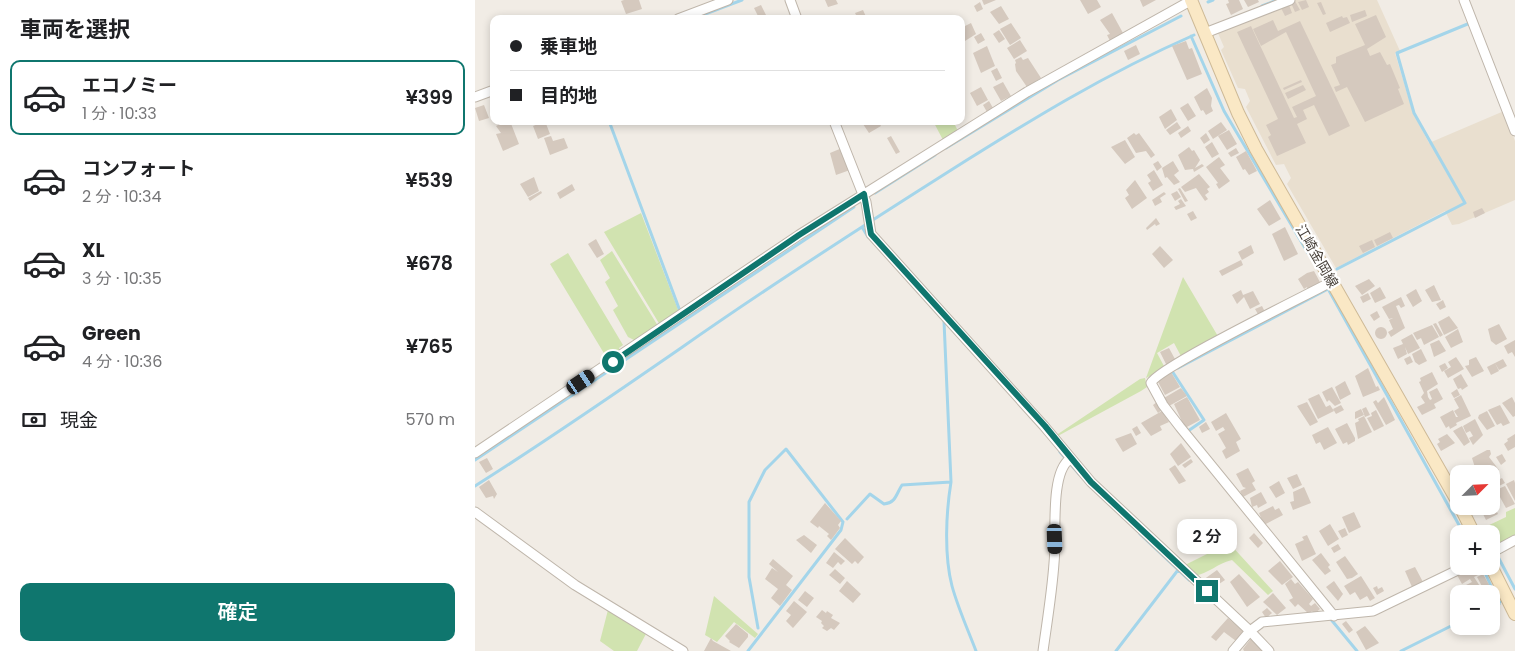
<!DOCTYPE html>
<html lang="ja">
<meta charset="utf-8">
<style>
:root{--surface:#fff;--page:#f6f6f6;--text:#202124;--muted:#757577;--line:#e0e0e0;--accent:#0f766e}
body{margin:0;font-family:Poppins,"Noto Sans JP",sans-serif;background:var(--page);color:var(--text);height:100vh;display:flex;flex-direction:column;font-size:19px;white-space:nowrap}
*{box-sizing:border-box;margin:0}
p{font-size:16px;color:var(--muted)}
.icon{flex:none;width:28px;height:28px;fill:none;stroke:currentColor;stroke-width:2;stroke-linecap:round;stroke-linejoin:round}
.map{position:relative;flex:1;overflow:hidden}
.panel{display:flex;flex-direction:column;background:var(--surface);width:475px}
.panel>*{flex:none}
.hud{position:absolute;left:15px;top:15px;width:475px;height:110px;border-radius:10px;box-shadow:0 2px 8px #0003;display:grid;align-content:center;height:110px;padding:0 20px;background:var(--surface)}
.needle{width:32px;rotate:66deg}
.tools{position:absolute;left:975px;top:465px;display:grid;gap:10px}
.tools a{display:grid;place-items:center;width:50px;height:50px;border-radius:10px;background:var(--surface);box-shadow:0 2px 8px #0003;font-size:25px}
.end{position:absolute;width:22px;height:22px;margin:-11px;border:6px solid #0f766e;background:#fff;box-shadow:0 0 0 2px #fff}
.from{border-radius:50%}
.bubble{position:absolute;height:35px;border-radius:10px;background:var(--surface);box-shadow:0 2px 8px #0003;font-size:16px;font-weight:600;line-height:35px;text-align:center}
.car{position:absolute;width:15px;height:30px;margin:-15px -8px;border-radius:6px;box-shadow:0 0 4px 1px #0007;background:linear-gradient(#222 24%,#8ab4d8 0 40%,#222 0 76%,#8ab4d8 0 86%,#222 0)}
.hud b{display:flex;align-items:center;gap:18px;height:48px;font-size:19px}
.hud b+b{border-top:1px solid var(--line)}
.hud i{width:12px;height:12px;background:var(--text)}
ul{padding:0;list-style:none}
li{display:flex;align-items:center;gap:15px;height:75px;margin:0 10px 8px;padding:0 10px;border:2px solid transparent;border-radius:10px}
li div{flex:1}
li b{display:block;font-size:19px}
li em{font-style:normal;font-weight:600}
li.selected{border-color:var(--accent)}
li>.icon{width:45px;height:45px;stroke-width:1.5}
h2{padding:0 20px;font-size:22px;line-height:60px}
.pay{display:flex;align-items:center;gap:12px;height:55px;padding:0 20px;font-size:19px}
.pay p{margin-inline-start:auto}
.button{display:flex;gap:10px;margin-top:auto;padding:10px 20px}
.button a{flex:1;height:58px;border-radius:10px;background:var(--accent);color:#fff;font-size:20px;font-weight:600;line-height:58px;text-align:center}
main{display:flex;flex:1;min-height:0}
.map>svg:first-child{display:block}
</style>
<main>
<section class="panel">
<h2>車両を選択</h2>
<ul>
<li class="selected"><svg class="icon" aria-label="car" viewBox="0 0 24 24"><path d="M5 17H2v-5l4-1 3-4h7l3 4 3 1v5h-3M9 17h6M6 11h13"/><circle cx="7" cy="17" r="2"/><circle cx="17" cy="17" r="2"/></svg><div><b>エコノミー</b><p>1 分 · 10:33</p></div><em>¥399</em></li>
<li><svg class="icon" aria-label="car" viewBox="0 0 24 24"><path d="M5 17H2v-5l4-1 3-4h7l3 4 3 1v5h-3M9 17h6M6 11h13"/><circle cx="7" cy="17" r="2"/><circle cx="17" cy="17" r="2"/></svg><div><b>コンフォート</b><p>2 分 · 10:34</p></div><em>¥539</em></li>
<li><svg class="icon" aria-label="car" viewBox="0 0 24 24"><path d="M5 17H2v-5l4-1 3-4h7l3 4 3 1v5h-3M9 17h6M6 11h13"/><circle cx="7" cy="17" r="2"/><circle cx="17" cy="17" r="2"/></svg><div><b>XL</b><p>3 分 · 10:35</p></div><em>¥678</em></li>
<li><svg class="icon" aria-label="car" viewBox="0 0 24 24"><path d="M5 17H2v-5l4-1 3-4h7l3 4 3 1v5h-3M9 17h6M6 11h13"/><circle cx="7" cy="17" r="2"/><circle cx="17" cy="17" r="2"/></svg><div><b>Green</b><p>4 分 · 10:36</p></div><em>¥765</em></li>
</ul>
<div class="pay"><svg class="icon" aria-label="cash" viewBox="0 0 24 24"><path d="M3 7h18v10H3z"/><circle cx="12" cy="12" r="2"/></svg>現金<p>570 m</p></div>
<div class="button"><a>確定</a></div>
</section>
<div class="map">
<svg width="1040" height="651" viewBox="0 0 1040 651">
<rect width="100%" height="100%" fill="#f1ece5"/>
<!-- education -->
<path fill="#e9dfcf" d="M821,0H902L925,51L920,53L938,113L954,143L1029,111L1040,141V200L984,224L977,225L970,211L861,268L812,184L816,178L809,164L801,165L771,107L775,101L770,89L763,88L746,50L749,47L742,31Z"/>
<!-- green -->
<path fill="#d1e3b0" d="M458,121H478L483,131L468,140Z
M166,213L204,312L185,325L129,232Z
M137,251L183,326L161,341L153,337L138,310L143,306L130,282L135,278L125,260Z
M93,253L148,345L144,348L146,352L133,360L75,264Z
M708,277L744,338L707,358L699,343L682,353L690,368L671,378Z
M670,378L672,387L666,391L581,437L580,436L665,379Z
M1040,508V536L1018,547L1016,534H1011L1008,528L1031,517V512Z
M754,543L798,591L793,595L757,560C743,563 733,574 719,576L708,566Z
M239,596L283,634L280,638L259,622L242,642L230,635Z
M134,606L173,630L162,651H139L125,641Z"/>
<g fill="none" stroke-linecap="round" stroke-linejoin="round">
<!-- stream -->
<path stroke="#a4d5ea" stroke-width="3" d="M733,2L738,0
M787,6L802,0
M217,19L267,0
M716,36L749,111L833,253
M134,121L205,311
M471,148L583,80L706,16
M400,193L460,155
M387,227L393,237
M862,269L990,203L939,113L922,53L995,23
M852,287L989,534
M703,368L853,289
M697,371L729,420L713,431
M585,452L604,474
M0,460L379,207
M476,482C471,513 469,555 477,586C483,608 493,630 501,651
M0,486C70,442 138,395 206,348C293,287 383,229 473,172C554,121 630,74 719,35
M372,519L395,494L409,504C421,503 421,494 427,485L476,482L469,321
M665,534L714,580
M1021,553L1040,589
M1007,566L1024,604
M1016,606L1025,602
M854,617L882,651
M283,628L274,577V502L290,470L311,449L368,522
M273,651L366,530L368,522
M641,651L703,570
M926,651L984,622"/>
</g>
<!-- building -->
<path fill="#d5c9be" d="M149,0H164L167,9L151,14L146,1Z
M350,0H361L363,4L353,7Z
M507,0H521L509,5Z
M605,0H622L626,7L613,14Z
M665,0H681L668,7Z
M753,0H764L768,9L756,15L751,4L754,3Z
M769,0H783L784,2L773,7Z
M831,0L834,7L827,10L823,2Z
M820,1L825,10L820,12L816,3Z
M505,2L508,9L502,12L499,6Z
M846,2L851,14L848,15L842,3Z
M286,5L293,19H278L283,16L279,8Z
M814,5L817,13L810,16L806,8Z
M526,6L534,19L524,24L515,12Z
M388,10L392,19H383L380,13Z
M890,10L892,16L877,22L875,15Z
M637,13L648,33L635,41L632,35L635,34L625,20Z
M901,15L911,37L892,49L895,56L905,52L912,65L915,64L925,88L923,89L929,104L890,122L872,87L861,92L859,87L865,85L856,65L861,63V57L890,45L880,24Z
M867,16L868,18L872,17L875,23L855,32L851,23Z
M798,20L803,31L825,21L875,126L854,136L839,105L828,110L832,119L822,124L831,143L802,156L793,137L796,135L791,125L803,119L762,32L776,26L819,118L822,117L817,107L841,96L811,32L786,46L778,29Z
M496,23L501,34L490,41L486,28Z
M536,23L546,38L535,45L525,29Z
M524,30L530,39L524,43L518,34Z
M506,33L510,40L503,44L499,37Z
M545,40L552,51L539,59L532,48Z
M711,41L714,49L717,48L727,74L712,80L697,46Z
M661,45L665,54L653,60L649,51Z
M512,46L520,66L506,73L498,53Z
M546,57L548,60L553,58L566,78L552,87L541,71L540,64L541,63L540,60Z
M522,68L527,78L521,81L516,71Z
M826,80L827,82L809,90L808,88Z
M528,82L536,96L526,101L518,87Z
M828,85L831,90L813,99L810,93Z
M506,87L513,100L502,106L495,93Z
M732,88L737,98L736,106L738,111L731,115L728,110L726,111L719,97Z
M514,101L518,108L512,112L508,105Z
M713,103L721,116L713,121L705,108Z
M9,105L14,118L4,121L0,108Z
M696,109L702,120L690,129L684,117Z
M22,121H35L44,144L28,151L21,134L26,133L21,126L23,125Z
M70,121L75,134L63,139L58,126Z
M386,121H403L406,126L394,133Z
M702,122L706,128L695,135L691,130Z
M746,122L752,130L738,139L733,131Z
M713,126L716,131L706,138L703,133Z
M754,130L762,144L752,150L743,136Z
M659,133L661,135L664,133L680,155L676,158L671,151L661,153L652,138Z
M731,133L735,140L729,144L725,138Z
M76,136L78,141L89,138L93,148L75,155L69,138Z
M416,136L425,152L421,154L412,138Z
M650,140L660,157L650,164L636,147Z
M737,142L744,154L737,158L730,147Z
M714,147L717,151L719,150L725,160L720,168L727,164L729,166L719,172L718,169L710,170L703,155Z
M367,148L375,170L361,175L355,153Z
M761,148L764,153L756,157L753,153Z
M771,151L782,171L774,175L770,169L768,170L761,157Z
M744,157L750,165L745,168L755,181L744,189L741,184L743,183L731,167Z
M683,161L687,167L682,171L678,164Z
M698,161L704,171L699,175L705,182L699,185L692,177L690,178L687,168Z
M679,170L688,185L678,191L673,183L676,181L672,175Z
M724,174L735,187L732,189L734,192L730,195L733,199L730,201L721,188L710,192L706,187Z
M59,177L64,191L53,197L45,184Z
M660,180L672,198L657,209L650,198L654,195L651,190Z
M97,184L100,190L85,199L82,193Z
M705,188L713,201L710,202L703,189Z
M66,191L67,193L55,201L53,198Z
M702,191L706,197L700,201L696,194Z
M689,192L691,194L685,198L687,202L680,206L677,200Z
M706,199L711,206L701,210L699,207L705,204L703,201Z
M795,200L806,219L794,226L782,209Z
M1007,208L1010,213L1000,218L998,212Z
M718,211L722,218L716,221L712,214Z
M681,218L685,224L681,226L680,224L672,230L671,228Z
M810,227L823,254L809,261L797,234Z
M915,232L918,238L902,246L899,240Z
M121,239L129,254L122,258L113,244Z
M897,240L900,247L888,253L884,246Z
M776,245L779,253L767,260L763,252Z
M685,246L698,260L689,268L677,254Z
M766,260L768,265L747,276L744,271Z
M839,271L846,284L833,290L832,287L829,289L823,279L832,273Z
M894,279L900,286L887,295L880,286Z
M959,285L966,300L957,302L950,290Z
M905,287L911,298L900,303L895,293Z
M941,289L947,301L938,307L931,295Z
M766,290L768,295L778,291L785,304L775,309L769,297L762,304L757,295Z
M893,293L896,299L888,303L885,297Z
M926,297L930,306L926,308L924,305L921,306L930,328L916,337L913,332L918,329L914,320L918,318L914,319L907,307Z
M968,300L971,307L965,310L961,304Z
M787,306L790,312L784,316L780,309Z
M902,311L905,317L899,321L895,315Z
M974,316L983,328L969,335L963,322Z
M961,323L968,335L965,337L958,324Z
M1024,324L1032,339L1021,345L1016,341L1013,329Z
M957,325L964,337L949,345L946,338L942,340L938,333Z
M900 333a6 6 0 1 1 12 0a6 6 0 1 1-12 0Z
M983,329L988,342L976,348L970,337Z
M937,334L945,348L933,354L930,347L932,354L923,359L918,348L928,344L926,340Z
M964,340L971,351L959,357L955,344Z
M1040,340V357L1037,352L1033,354L1029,346Z
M694,348L701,361L692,366L685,352Z
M946,349L952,361L944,365L940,362L937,354Z
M935,356L938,362L932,365L929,359Z
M981,357L989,369L973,378L969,371L976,367L973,362Z
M1001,357L1009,371L997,377L990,366L994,365V360Z
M1028,359L1032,366L1024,370L1020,363Z
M970,363L973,368L967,372L964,366Z
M1020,363L1024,371L1016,375L1012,367Z
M893,368L901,387L903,386L905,390L888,397L880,376Z
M696,372L705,387L690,395L682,380Z
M957,372L963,384L952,391L953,397L955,400L957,399L954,392L962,388L968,399L959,404L961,408L947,415L942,407L950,403L946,397L949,393L944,382L946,381L945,378Z
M986,374L993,386L987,390L986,388L983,389L978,379Z
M870,381L876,394L865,400L860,387Z
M857,387L866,403L860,406L854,400L852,402L847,392Z
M706,388L712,396L694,406L691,405L689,398Z
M982,389L985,395L979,398L976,393Z
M844,394L851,407L855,405L859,411L843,419L833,399Z
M986,395L996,416L981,423L982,425L975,429L974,426L971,428L965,417L978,410L981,417H983L979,411L984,408L979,399Z
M712,397L725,420L710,428L699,404Z
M909,397L920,420L911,425L898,402L901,400L903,403Z
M1037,397L1040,403V416L1038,417L1027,403Z
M682,402L687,410L683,413L678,405Z
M832,402L843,422L835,426L822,406Z
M866,405L869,410L861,414L858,409Z
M1025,405L1035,423L1028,426L1026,423L1022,425L1013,410Z
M891,407L895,415L890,417L887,409Z
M886,409L889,415L880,419V412Z
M901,410L909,426L899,431L892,418L897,416L896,413Z
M687,411L694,422L685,426L687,430L676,436L666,423Z
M1012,411L1020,426L1012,430L1003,418L1004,415Z
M751,413L766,439L761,442L765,451L751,459L747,451L751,448L743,434L750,430L748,427L741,431L736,422Z
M889,416L897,432L883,439L880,423L884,421L883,419Z
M1000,419L1008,435L998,445L994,438L998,436L995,431L991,433L988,426Z
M731,422L735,429L727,433L724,427Z
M872,423L880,438V441L873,445L872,442L868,444L860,429Z
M662,426L666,433L661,436L657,429Z
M987,426L995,442L989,446L978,431Z
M853,427L862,443L849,450L845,442L841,444L837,435Z
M656,433L662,444L648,452L640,439Z
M972,434L980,443L966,451L962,444L965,442L963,439Z
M1040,434V447L1033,451L1029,444L1033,441L1032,439Z
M706,443L716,457L703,466L695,454Z
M1012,450H1015L1016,454L1014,457L1024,470L1017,474H1002L997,458Z
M1027,454L1031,461L1026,465L1021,457Z
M12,458L18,469L11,473L4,462Z
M716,459L718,462L710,468L707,465Z
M700,465L711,481L704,484L694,469Z
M773,468L780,481L777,483L781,490L768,497L765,491L771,488L768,487L761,474Z
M822,474L827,485L818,489L812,478Z
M1027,478L1030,483L1022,487L1019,482Z
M14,480L22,494L19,499L18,496L11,498L4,487Z
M1039,480L1040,483V501L1031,484Z
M804,481L810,493L801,498L794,487Z
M1030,486L1040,504L1031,508L1021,490Z
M829,487L836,503L818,510L815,502L819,501L818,492Z
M786,492L792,503L783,508L782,505L777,507L775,498Z
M1016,500L1023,514L1011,520L1004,506H1016Z
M350,503L366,521L363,525L365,528L356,540L352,536L354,534L344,526L343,528L335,522Z
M798,506L800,510L804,508L808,515L789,525L784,513Z
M879,512L886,527L874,533L867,517Z
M855,524L864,539L853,546L844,531Z
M870,528L873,535L867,538L863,531Z
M779,533L788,543L783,548L774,538Z
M329,535L342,545L336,553L321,540Z
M832,535L841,554L827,561L820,544L829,540L827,537Z
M370,538L389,557L383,564L380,561L377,564L360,549Z
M863,544L866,549L859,553L856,548Z
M359,552L370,561L366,565L363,562L358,568L351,563Z
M846,553L855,565L853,567L856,571L850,575L837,560Z
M870,556L883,574L877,578L872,579L861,562Z
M298,559L318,576L311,585L317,590L305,606L296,598L303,589L290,579L297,568L303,572L294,564Z
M805,561L818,577L807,585L793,571Z
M998,566L1003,575L999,577L1010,594H996L991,585L997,582L995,579L987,584L982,575Z
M940,567L948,582L937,587L930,571Z
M360,569L370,578L365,584L354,575Z
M742,570L750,580L735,590L728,580Z
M764,574L785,597L772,607L755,582Z
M1008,574L1016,588L1010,592L1002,577Z
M886,576L900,598L895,601L892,596L885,600L880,592L875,595L869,586Z
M816,579L820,584L823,582L838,599L834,604L836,606L840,603L845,609L839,614L837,611L834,614L823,604L820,607L814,600L818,598L810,584Z
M372,581L386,594L378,603L364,591Z
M859,581L868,594L863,601L851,587Z
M902,586L903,589L907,587L909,591L902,595L898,588Z
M330,591L339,598L332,607L323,600Z
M798,593L811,608L802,615L788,602Z
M319,601L332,612L318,628L311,621L316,615L311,611Z
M792,608L797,613L791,618L787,612Z
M347,610L351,613L352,611L358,615L356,618L365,623L359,630L356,628L352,631L347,628L349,626L346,623L347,621L341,617Z
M753,618L770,633L761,641L749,632L741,641L736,637Z
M871,621L878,630L874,633L867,624Z
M261,624L273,634V637L264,648L254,642L255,641L250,636Z
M890,626L904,643L891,650L881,632Z
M777,637L790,651H769L768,649Z
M236,638L238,641L256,651H229Z"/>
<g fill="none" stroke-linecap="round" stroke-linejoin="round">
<!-- minor casing -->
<g stroke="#bfb6ab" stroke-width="11">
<path id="minor" d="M315,0L322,19
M989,0L1040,131
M203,19L253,0
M730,33L815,0
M0,97L19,90
M359,121L391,202L396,234L569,426L616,482L775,631L794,651
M856,282C832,295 682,368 676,383L688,405L705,427L859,616
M0,453L324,235L552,92L717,0
M0,512L100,585L208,651
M1016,553L1040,540
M568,651C572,622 577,592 579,563C582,539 574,473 595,459
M758,651L775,631L787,622L898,611L991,566"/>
</g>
<!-- secondary casing -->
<g stroke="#ceba97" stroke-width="14">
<path id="secondary" d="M716,0L763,113L781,149L984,504
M985,506L999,534
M1016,566L1040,614"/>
</g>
<!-- minor -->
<use href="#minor" stroke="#fff" stroke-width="9"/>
<!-- secondary -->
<use href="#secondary" stroke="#fae8c5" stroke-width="12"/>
</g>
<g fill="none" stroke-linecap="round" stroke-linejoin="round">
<!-- route -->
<path stroke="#0f766e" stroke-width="6" d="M138,362L324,235L389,194L396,234L570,426L616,482L732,591"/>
</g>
<g text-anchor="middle" stroke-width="4.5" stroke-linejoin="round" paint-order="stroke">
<!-- street labels -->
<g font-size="14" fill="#433c35" stroke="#fff">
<text transform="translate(842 256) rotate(60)" y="5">江崎金岡線</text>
</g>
</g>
</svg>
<div class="tools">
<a><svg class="needle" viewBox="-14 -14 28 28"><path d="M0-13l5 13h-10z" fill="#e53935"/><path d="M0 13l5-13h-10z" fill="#757577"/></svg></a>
<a>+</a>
<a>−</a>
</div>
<i class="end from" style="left:138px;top:362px"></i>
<i class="end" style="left:732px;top:591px"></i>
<div class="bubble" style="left:702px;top:519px;width:60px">2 分</div>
<i class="car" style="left:106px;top:382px;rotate:56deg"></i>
<i class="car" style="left:580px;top:539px;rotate:178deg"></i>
<div class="hud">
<b><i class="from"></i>乗車地</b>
<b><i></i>目的地</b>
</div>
</div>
</main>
